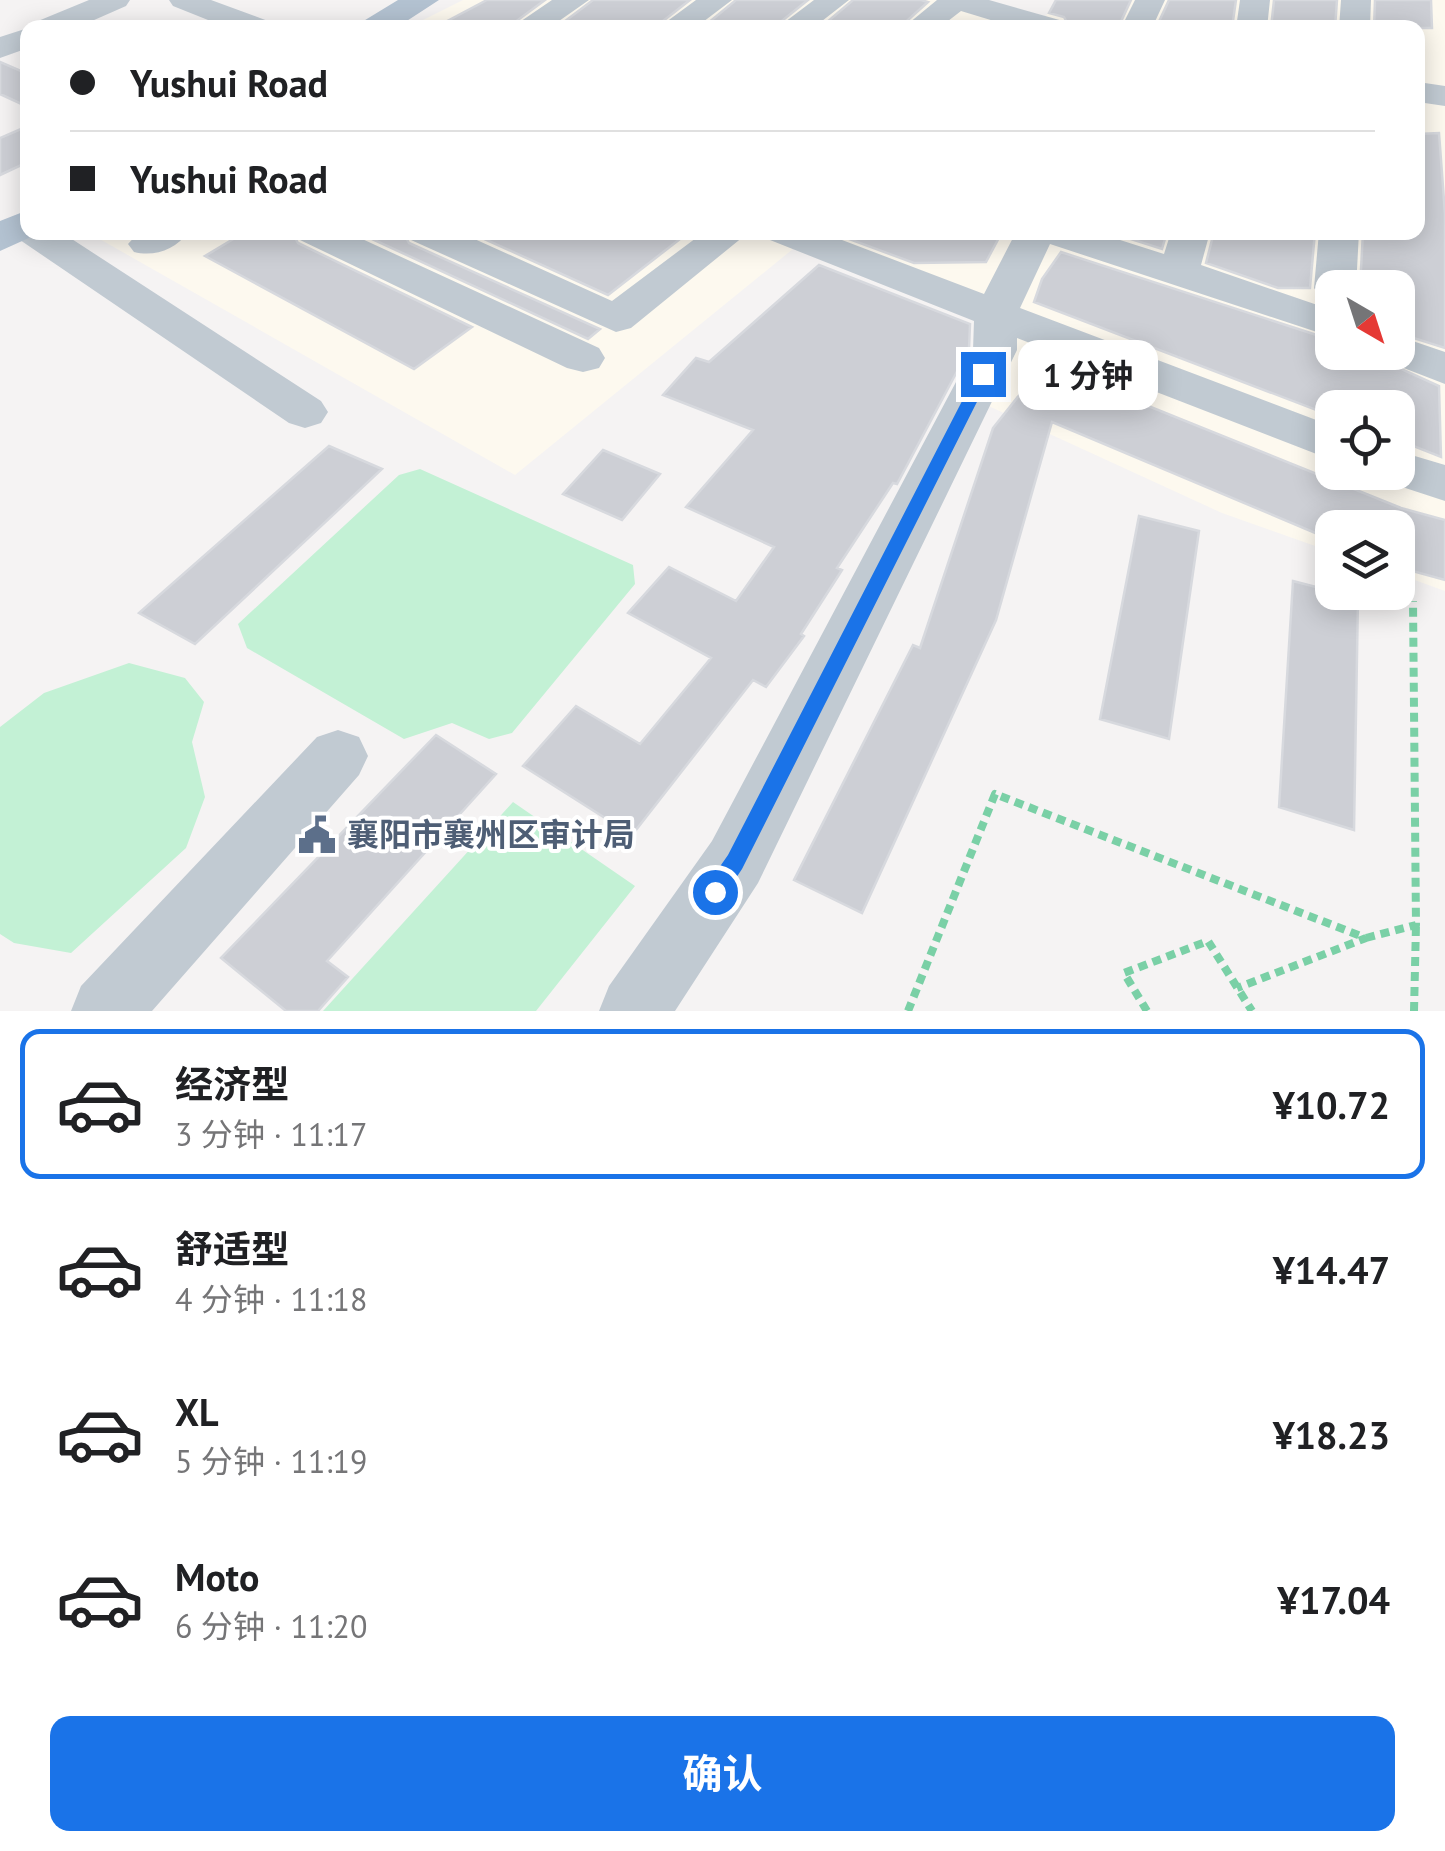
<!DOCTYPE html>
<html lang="zh">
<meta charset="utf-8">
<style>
:root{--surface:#fff;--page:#f6f6f6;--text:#202124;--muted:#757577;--line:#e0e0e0;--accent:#1a73e8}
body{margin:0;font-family:"PT Sans","Noto Sans SC",sans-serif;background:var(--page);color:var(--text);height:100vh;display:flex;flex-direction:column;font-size:38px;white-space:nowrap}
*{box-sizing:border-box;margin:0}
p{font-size:32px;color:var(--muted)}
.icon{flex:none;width:55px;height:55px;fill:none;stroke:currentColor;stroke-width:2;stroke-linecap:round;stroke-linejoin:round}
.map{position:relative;height:1011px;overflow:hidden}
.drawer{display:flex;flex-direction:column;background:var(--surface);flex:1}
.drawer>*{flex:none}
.top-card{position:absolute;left:20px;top:20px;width:1405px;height:220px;border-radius:20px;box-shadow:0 5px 25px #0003;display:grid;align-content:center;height:220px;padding:0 50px;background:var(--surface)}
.needle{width:65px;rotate:141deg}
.buttons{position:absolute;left:1315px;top:270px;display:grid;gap:20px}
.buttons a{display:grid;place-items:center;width:100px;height:100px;border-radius:20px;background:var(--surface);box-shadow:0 5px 25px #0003;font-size:50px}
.end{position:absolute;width:45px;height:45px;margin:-22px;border:12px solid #1a73e8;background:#fff;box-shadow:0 0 0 5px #fff}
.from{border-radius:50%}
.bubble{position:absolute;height:70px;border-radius:20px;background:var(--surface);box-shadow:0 5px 25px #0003;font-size:32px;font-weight:700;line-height:70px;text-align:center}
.top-card b{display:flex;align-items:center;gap:35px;height:95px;font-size:38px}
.top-card b+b{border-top:2px solid var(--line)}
.top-card i{width:25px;height:25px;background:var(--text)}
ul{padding:18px 0 0;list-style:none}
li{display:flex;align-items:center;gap:30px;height:150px;margin:0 20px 15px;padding:0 30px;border:5px solid transparent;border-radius:20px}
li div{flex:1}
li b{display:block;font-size:38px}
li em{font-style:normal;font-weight:700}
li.current{border-color:var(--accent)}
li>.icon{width:90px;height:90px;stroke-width:1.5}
.button{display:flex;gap:20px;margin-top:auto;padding:20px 50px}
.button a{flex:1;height:115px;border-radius:20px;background:var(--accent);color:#fff;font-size:40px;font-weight:700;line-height:115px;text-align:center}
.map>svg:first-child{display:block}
</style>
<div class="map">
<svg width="1445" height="1011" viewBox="0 0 1445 1011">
<rect width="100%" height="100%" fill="#f5f3f3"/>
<!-- commercial -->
<path fill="#fdf9ef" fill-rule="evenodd" d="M463,0H957L1041,25L1055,0H1445V591L1398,574V528H1332V552L1222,513L971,398L995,315L804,240L515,475L89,233L1418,232V28L409,27ZM1332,288H1398V352H1332ZM1332,408H1398V472H1332Z"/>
<!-- green -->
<path fill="#c3f1d5" d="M420,469L633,565L635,584L512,733L489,739L452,723L404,739L247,648L238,624L399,475Z
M129,663L185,678L204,702L192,742L205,797L186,848L71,953L14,943L0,934V727L44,693Z
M513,802L635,886L536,1011H323Z"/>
<!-- building -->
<path fill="#cdcfd5" stroke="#d7d9de" stroke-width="2.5" d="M487,0H545L507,28H434Z
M593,0H690L654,28H556Z
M736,0H808L773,28H702Z
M853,0H921L928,2L899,28H820Z
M1056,0H1131L1118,28H1070L1064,17L1049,13Z
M1169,0H1236L1232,28H1156Z
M1274,0H1337L1335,28H1271Z
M1375,0H1431L1432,28H1374Z
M0,62L28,74V107L0,94Z
M28,126V162L0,175V138Z
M1439,133L1445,214V348L1398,333V288H1360L1363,232H1418V134Z
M245,232H292L298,243L472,327L414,369L205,256Z
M357,232H403L409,243L600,329L588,339Z
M469,232H689L608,295Z
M855,232H1002L986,262L914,263L849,239Z
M1109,232H1167L1162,249Z
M1214,232H1315L1310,288H1278L1206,263Z
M1061,252L1332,340V352H1364L1439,386L1441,457L1398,440V408H1332V416L1034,302L1042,279Z
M819,265L970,324L969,349L897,484L893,483L837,568L842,570L801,634L804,636L766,687L753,680L632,835L523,766L576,706L640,744L711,658L628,613L669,567L736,601L774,547L686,507L753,430L663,395L696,358L709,362Z
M1044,364L1401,508L1445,520V580L1398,567V528H1332V540L1052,422L996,620L862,913L794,880L913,645L920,648L993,428Z
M329,446L382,469L195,644L139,613Z
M603,450L660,474L622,520L563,494Z
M1139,516L1199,531L1169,739L1100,719Z
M1293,581L1358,598L1354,830L1279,807Z
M436,735L496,774L327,961L348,977L318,1011H286L221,958Z"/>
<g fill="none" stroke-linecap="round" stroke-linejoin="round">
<!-- path -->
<path stroke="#7ad0a6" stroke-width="8" stroke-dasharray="9 6" stroke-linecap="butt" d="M1366,938L1416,925L1413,601
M908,1011L995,794L1366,938L1237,988
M1147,1011L1124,973L1208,941L1252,1011
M1414,1011L1416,925"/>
<!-- minor -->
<path fill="#c1cad2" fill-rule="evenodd" d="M89,0H130L126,6L76,28H34L38,21Z
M169,0H211L268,21L272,28H228L173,6Z
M552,0H589L549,28H511Z
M696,0H732L695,28H658Z
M814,0H849L813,28H777Z
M937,0H989L1063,21L1067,28H1017L961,11L939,28H903Z
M1135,0H1165L1152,28H1121Z
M1240,0H1270L1267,28H1236Z
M1341,0H1371L1370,28H1339Z
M28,28V48L0,58V37Z
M1418,82L1445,86V106L1418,102Z
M28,222V232H61L321,401L328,412L321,423L305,428L289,423L20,240L14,232Z
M139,232H188C176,250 154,257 134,252L128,244Z
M295,232H347L599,348L605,358L599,368L583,372L567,368L300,240Z
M406,232H459L612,301L704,232H749L631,328L616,332L411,240Z
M765,232H821L984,294L1016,232H1095L1164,254L1171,232H1210L1201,265L1332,310V337L1050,244L1020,308L1332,426V460L1017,338V350L758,883L675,1011H599L609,986L712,841L973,350L974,321L770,240Z
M1319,232H1359L1356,288H1332V300L1320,297L1314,288Z
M1398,336L1445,352V384L1383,360L1378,352H1398Z
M1398,451L1445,465V501L1381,480L1376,472H1398Z
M338,730L359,737L368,756L359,775L152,1011H71L81,986L317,737Z"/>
<!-- major -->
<path fill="#b3c2d1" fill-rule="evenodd" d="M398,0H439L396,28H352Z
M28,210V232H42L0,251V221Z"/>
</g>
<!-- route -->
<path fill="#1a73e8" d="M983,369L991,374L742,869L722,899H707V885L728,855L976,374Z"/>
<!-- icons -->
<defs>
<g id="civic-bare" transform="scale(3)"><path d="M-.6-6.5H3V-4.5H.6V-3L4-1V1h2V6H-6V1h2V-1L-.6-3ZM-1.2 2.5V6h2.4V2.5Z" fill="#5c6f8a" stroke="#fff" stroke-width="2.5" paint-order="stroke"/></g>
</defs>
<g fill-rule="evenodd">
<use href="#civic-bare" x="317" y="835"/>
</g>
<g text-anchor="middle" stroke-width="8" stroke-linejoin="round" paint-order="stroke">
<!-- near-service labels -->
<g font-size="32" font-weight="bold" fill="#4e5e75" stroke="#fff" text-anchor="start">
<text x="347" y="846">襄阳市襄州区审计局</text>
</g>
</g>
</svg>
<div class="buttons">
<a><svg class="needle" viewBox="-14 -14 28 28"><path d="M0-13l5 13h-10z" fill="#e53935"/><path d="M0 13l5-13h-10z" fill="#757577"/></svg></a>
<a><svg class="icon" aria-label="locate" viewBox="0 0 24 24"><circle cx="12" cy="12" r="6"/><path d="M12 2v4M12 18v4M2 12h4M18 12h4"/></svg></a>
<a><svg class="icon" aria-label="layers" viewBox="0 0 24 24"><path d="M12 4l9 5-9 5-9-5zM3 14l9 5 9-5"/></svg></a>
</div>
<i class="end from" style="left:715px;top:892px"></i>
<i class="end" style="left:983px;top:374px"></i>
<div class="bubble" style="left:1018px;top:340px;width:140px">1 分钟</div>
<div class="top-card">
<b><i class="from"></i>Yushui Road</b>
<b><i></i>Yushui Road</b>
</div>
</div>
<section class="drawer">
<ul>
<li class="current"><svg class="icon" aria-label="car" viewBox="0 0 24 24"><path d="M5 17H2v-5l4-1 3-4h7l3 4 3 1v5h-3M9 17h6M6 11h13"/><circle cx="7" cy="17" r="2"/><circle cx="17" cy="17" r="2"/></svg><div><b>经济型</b><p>3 分钟 · 11:17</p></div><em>¥10.72</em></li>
<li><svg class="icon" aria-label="car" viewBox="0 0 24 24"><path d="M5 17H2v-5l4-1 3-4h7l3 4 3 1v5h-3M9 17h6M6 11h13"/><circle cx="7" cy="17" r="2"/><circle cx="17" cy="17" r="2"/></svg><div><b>舒适型</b><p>4 分钟 · 11:18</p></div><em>¥14.47</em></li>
<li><svg class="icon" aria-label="car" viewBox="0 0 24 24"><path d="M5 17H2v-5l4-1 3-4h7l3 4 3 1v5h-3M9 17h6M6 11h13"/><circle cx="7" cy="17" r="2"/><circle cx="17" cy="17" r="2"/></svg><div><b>XL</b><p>5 分钟 · 11:19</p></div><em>¥18.23</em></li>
<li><svg class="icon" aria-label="car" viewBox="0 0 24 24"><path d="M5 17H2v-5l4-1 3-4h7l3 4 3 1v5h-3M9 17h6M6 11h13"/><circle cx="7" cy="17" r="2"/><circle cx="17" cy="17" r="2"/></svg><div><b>Moto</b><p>6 分钟 · 11:20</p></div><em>¥17.04</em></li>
</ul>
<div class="button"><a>确认</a></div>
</section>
